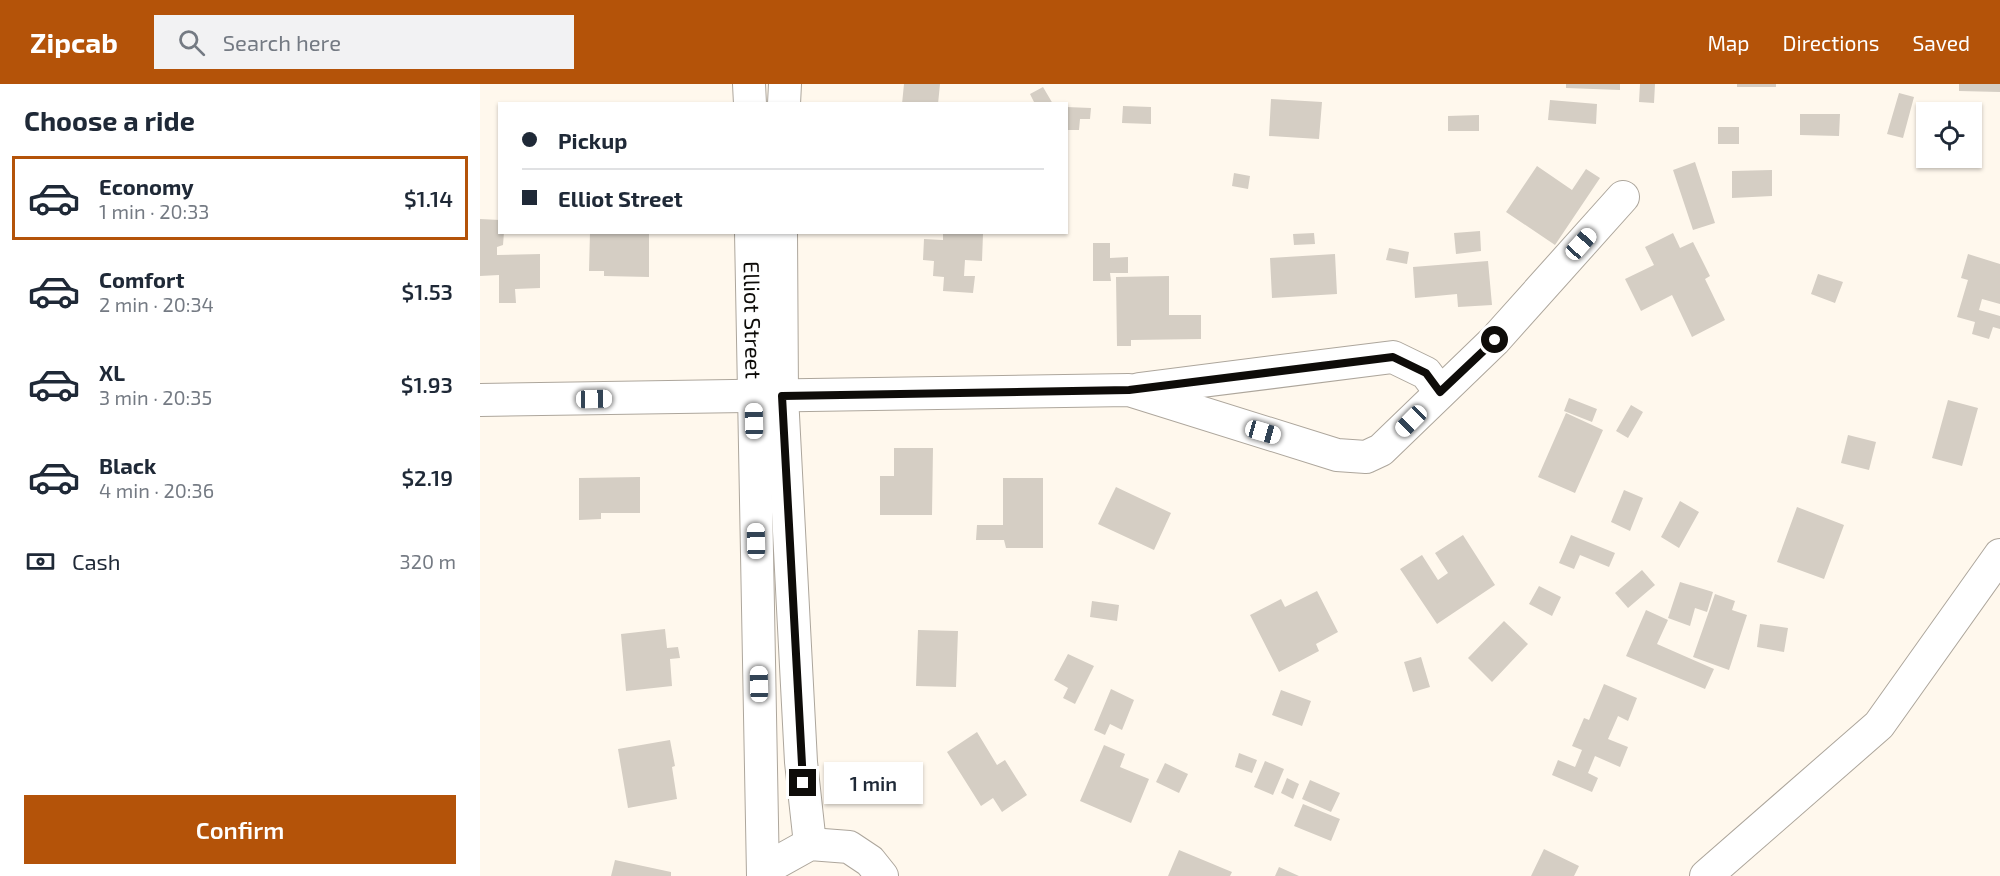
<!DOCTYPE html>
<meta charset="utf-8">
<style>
:root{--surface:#fff;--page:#f2f2f3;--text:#1f2937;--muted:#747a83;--line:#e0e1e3;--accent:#b45309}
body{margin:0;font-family:"Exo 2",sans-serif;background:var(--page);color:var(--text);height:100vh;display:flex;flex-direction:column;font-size:22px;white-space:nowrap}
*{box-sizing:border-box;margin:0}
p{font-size:20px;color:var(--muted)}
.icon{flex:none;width:33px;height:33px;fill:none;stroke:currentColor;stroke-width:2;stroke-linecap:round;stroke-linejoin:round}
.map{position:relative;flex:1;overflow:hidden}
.panel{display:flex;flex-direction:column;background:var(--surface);width:480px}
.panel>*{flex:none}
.banner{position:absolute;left:18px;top:18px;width:570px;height:132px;border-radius:0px;box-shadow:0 2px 4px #0004;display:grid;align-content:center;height:132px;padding:0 24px;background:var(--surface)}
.buttons{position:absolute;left:1436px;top:18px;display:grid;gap:12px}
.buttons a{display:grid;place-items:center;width:66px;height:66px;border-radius:0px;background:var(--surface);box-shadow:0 2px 4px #0004;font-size:30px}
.end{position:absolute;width:27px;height:27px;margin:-14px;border:8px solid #0e0c09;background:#fff;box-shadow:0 0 0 3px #fff}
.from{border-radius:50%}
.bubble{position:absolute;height:42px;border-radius:0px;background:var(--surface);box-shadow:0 2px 4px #0004;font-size:20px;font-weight:600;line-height:42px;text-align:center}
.car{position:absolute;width:18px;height:36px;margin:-18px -9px;border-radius:8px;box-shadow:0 0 4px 2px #0007;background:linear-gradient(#fff 24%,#345 0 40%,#fff 0 76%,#345 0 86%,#fff 0)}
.banner b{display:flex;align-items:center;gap:21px;height:57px;font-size:22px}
.banner b+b{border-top:2px solid var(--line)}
.banner i{width:15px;height:15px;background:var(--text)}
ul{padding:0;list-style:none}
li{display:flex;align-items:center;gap:18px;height:84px;margin:0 12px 9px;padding:0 12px;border:3px solid transparent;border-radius:0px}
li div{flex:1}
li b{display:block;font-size:22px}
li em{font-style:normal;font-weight:600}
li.current{border-color:var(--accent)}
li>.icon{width:54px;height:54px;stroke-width:1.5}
h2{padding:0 24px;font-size:27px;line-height:72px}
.pay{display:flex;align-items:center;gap:15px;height:66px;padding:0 24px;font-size:22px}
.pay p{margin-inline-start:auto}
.action{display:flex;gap:12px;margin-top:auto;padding:12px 24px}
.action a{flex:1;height:69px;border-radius:0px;background:var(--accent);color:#fff;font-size:24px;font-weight:600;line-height:69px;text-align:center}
header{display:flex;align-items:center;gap:36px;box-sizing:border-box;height:84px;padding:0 30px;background:var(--accent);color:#fff}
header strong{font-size:28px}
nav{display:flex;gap:33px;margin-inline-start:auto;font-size:21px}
.search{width:420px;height:54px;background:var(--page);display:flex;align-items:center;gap:15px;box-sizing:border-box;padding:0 21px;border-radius:0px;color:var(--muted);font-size:22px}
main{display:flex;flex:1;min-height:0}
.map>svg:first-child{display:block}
</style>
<header>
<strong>Zipcab</strong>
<div class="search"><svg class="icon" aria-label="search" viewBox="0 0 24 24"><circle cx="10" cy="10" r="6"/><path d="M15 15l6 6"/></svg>Search here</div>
<nav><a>Map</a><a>Directions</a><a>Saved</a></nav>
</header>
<main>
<section class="panel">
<h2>Choose a ride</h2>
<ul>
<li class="current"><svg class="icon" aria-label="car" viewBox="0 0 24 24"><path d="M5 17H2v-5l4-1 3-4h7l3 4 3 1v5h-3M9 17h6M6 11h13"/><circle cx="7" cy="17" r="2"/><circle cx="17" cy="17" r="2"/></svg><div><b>Economy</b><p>1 min · 20:33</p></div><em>$1.14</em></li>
<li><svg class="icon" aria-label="car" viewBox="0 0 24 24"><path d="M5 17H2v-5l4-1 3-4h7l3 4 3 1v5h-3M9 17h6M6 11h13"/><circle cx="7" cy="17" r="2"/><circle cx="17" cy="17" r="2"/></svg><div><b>Comfort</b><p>2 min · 20:34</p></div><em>$1.53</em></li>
<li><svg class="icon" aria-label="car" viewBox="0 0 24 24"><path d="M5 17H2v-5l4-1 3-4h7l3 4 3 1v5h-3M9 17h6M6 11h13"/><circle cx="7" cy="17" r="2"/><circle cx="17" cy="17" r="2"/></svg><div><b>XL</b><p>3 min · 20:35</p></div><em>$1.93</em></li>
<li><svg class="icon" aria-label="car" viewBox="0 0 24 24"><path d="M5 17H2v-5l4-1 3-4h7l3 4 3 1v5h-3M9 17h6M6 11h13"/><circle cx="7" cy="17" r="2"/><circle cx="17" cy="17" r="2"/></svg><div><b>Black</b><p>4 min · 20:36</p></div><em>$2.19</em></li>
</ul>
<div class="pay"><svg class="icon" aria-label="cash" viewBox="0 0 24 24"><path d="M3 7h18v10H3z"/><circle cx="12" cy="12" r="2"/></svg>Cash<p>320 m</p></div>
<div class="action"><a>Confirm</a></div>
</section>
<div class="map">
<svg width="1520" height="792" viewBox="0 0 1520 792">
<rect width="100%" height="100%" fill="#fff8ed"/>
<!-- building -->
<path fill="#d5cec4" d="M424,0H460L458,20H422Z
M1086,0H1140V6L1086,4Z
M1160,0H1175L1174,19L1159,18Z
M1257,0H1296V3H1257Z
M1479,0H1520V8L1479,7Z
M563,3L573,20H555L550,10Z
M1419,9L1434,13L1423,54L1407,50Z
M791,15L842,18L839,55L789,52Z
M1070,16L1117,20L1116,40L1068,36Z
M643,22L671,23V40L642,39Z
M586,23L611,24L610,35H600L599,46H586Z
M1320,30H1360L1359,52L1320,51Z
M999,31V47H968V32Z
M1238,43H1259V60H1238Z
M1215,78L1235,139L1213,146L1193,86Z
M1057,82L1092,106L1106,85L1120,94L1075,161L1026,128Z
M1292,86V112L1252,114V87Z
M754,89L770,92L768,105L752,102Z
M0,135L20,136V148H24L23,161L17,163V171L60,170V204L35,205L36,219H19V191L0,192Z
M1000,147L1001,167L976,170L974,149Z
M110,148H169V193L124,192V187H109Z
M463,148L503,150L502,177L485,176L484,192H495L493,209L463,207L464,193L453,192L454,177L443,176L444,155L463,156Z
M834,149L835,160L814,161L813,150Z
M1193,149L1200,164L1213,158L1230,192L1225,195L1245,236L1212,253L1192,211L1161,227L1145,195L1174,181L1165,163Z
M613,159H630V174L648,173V189H630L631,197H613Z
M909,164L929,168L927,180L906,176Z
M855,170L857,210L792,214L790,174Z
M1488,170L1520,180V220L1502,215L1499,226L1520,232V245L1513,243L1509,255L1492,250L1495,238L1477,233L1488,196L1481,194Z
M1008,177L1012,221L978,223L977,210L935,214L933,183Z
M1338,190L1363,198L1355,219L1331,210Z
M689,192V231H721V255L651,256V262H637L636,193Z
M1089,314L1117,325L1112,338L1084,327Z
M1468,316L1498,324L1482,382L1452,374Z
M1151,321L1163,328L1148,354L1136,347Z
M1086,329L1123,346L1095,409L1058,393Z
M1368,351L1396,358L1389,386L1361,379Z
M414,364H453L452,431H400V392H414Z
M160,393V429H121V435L99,436V394Z
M523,394H563V464H526L524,456H496L497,441H523Z
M636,403L691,429L674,466L618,440Z
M1144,406L1163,414L1150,447L1131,438Z
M1200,417L1219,428L1199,464L1181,453Z
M1317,423L1364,441L1344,495L1297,478Z
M983,451L1015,501L957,540L920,485L942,471L958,496L968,489L955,469Z
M1091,451L1135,469L1129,483L1100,471L1094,485L1079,479Z
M1162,486L1175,501L1148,524L1135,509Z
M1200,498L1233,508L1227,528L1215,524L1210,542L1188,534Z
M1059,502L1081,513L1072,532L1049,520Z
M837,507L858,548L836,560L839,567L799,588L770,531L801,515L805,523Z
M1235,510L1255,517L1252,526L1267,531L1249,586L1213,573Z
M612,517L639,521L637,537L610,533Z
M1166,526L1188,536L1177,560L1234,585L1225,605L1146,572Z
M1024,537L1048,560L1012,598L988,574Z
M1280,540L1308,544L1304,568L1277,563Z
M185,545L187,564L198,563L200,574L190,575L192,602L146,607L141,550Z
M438,546L478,547L476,603L436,602Z
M588,570L614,582L595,620L583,614L588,604L574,596Z
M941,573L950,603L933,608L924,578Z
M1124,600L1157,614L1148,637L1138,632L1128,655L1148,663L1140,683L1115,672L1108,689L1118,694L1112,708L1072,691L1078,676L1095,683L1102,666L1092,662L1104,634L1109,636Z
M631,605L654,616L642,646L630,640L625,651L614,646Z
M801,606L831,617L822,642L792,631Z
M497,648L517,681L525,676L547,711L522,728L513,714L501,722L467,668Z
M190,656L195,682L192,683L197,715L148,724L138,665Z
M624,661L645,670L640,683L669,695L651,739L600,717Z
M759,669L777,676L772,689L755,683Z
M785,677L804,685L793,711L774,703Z
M685,679L708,690L699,709L676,698Z
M807,694L819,700L813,715L801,709Z
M830,696L860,709L851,728L822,715Z
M823,720L860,735L851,757L814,742Z
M1064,765L1099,782L1094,792H1051Z
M699,766L752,788L750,792H688Z
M135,776L191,788V792H131Z
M799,783L819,792H795Z"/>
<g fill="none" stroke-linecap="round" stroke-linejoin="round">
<!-- minor casing -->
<g stroke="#ada69c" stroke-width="34">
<g id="minor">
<path d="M269,0L270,20"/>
<path d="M304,20L305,0"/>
<path id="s1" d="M271,148L283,792"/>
<path d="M301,148L302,312L321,678L330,760"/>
<path d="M659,305L913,273L946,289L960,308"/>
<path d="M0,316L649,306L857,371L886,373L901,366L1015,256L1143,113"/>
<path d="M285,792L294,780L330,760L369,763L390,777L402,792"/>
<path d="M1226,792L1399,641L1520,471"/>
</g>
</g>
<!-- minor -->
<use href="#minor" stroke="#fff" stroke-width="32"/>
</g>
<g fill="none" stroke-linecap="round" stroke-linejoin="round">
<!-- route -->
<path stroke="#0e0c09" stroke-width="8" d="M323,699L302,312L649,306L913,273L946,289L960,308L1015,256"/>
</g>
<g text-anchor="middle" stroke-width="6" stroke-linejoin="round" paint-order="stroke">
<!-- street labels -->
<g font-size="22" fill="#0e0c09" stroke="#fff8ed">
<text dy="8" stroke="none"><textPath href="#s1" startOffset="88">Elliot Street</textPath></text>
</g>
</g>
</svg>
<div class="buttons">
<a><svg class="icon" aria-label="locate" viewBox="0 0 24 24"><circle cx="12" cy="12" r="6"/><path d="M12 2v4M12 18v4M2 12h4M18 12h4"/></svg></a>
</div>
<i class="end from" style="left:1015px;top:256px"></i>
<i class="end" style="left:323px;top:699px"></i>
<div class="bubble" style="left:344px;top:678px;width:99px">1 min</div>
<i class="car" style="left:1101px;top:160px;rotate:42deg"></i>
<i class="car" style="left:114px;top:315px;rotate:89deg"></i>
<i class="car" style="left:274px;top:337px;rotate:359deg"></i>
<i class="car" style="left:931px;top:337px;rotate:225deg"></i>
<i class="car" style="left:783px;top:348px;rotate:106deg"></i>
<i class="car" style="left:276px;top:457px;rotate:359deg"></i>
<i class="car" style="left:279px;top:600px;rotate:359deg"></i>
<div class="banner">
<b><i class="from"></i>Pickup</b>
<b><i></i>Elliot Street</b>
</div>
</div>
</main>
